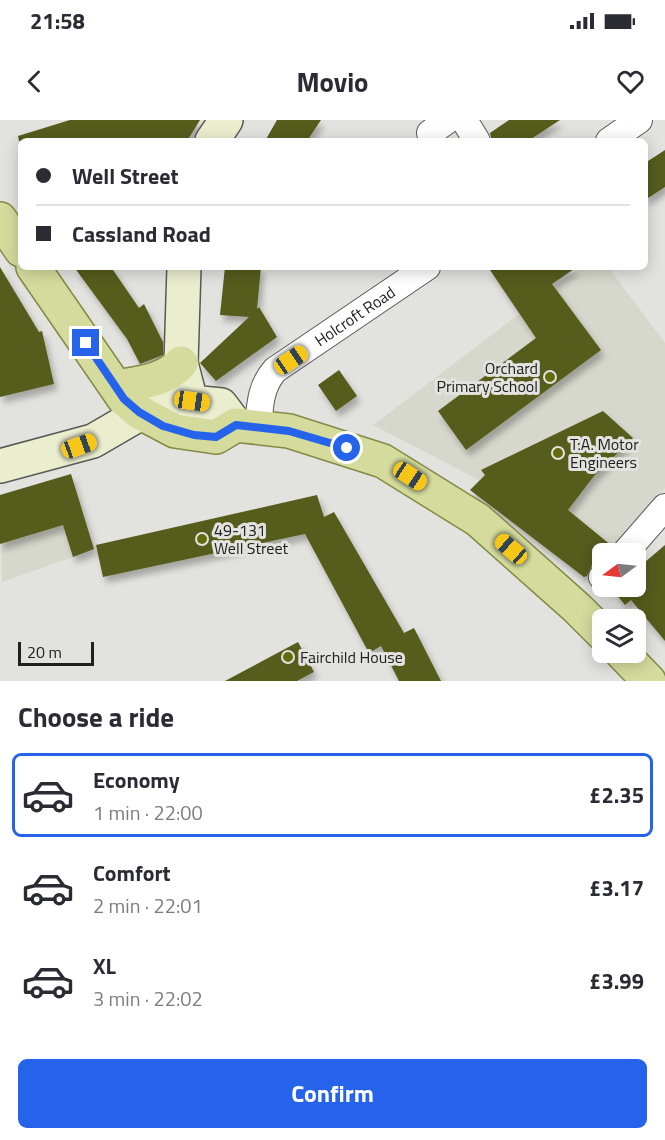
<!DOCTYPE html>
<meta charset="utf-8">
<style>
:root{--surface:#fff;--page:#f2f2f3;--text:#2b2b33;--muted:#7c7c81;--line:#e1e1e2;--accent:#2563eb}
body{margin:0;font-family:"Titillium Web",sans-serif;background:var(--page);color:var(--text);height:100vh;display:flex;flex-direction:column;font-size:22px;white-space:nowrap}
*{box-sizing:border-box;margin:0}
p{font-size:20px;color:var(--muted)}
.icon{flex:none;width:33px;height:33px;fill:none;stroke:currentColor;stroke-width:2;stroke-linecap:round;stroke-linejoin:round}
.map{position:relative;height:561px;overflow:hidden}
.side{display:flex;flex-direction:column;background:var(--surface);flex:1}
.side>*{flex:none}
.hud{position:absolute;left:18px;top:18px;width:630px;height:132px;border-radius:9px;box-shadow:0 3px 15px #0003;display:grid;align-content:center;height:132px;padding:0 18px;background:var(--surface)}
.needle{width:39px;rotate:255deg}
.tools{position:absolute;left:592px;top:423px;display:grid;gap:12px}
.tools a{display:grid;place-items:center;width:54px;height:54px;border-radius:9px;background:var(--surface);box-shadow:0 3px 15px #0003;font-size:30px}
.scale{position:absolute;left:18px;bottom:15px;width:76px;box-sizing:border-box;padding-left:6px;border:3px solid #20201e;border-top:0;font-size:16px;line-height:21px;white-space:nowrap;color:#20201e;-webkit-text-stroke:4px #e2e3df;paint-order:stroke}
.end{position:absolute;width:27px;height:27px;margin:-14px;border:8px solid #2563eb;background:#fff;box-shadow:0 0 0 3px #fff}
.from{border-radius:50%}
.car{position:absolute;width:18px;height:36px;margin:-18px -9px;border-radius:8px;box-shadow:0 0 4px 2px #0007;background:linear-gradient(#f5c518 24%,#345 0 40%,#f5c518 0 76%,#345 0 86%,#f5c518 0)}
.hud b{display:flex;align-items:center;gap:21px;height:57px;font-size:22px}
.hud b+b{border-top:2px solid var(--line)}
.hud i{width:15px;height:15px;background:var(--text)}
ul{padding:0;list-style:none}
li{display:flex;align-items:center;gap:18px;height:84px;margin:0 12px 9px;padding:0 6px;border:3px solid transparent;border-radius:9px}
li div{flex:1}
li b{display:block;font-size:22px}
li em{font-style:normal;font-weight:700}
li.current{border-color:var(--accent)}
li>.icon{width:54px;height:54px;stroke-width:1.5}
h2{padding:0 18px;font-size:27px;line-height:72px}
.button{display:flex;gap:12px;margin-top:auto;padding:12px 18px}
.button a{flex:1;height:69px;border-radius:9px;background:var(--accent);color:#fff;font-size:24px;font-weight:700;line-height:69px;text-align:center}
.status{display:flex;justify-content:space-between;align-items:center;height:42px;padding:0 30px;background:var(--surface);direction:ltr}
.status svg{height:16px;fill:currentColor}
header{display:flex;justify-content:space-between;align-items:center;height:78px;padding:0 18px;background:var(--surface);font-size:27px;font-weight:700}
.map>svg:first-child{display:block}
</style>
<div class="status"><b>21:58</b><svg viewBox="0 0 49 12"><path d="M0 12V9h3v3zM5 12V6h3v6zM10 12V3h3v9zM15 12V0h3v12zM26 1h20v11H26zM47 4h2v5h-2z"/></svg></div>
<header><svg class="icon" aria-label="back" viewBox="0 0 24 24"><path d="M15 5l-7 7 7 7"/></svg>Movio<svg class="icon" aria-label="heart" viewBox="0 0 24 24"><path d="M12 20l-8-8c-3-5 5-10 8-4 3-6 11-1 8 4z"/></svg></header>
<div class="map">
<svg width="665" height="561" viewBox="0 0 665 561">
<defs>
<filter id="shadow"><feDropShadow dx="3.5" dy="6" stdDeviation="3" flood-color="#0004"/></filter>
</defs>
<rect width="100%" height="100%" fill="#e2e3df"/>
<!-- built -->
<path fill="#d6d8cd" d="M581,147H608L665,223V368L609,433L603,434V441L589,456L584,457L470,370L479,360L373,305Z
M71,354L93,430L2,462L0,375Z"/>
<!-- building -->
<path fill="#565c1a" filter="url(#shadow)" d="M70,0H200L187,21H19L18,16Z
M277,0H321L307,21H265Z
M509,0H560L528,21H492L490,13Z
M665,30V67L645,80V43Z
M0,147L39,212L42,211L54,264L0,277Z
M74,147H111L139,188L144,184L163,222V235L140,244L127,219Z
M225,147H261L257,189L259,187L277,217L216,261L200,243L249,197L220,195Z
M488,147H577L552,164L601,230L466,330L438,291L536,218Z
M339,250L357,276L336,291L318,265Z
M603,291L633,318L594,356L568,390L612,426L609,434H603V441L592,445L587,456L584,457L470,370L485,355L481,350Z
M71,354L94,429L73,437L63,405L0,424V375Z
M317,375L324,397L334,392L404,513L414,508L441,561H399L381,526L369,533L305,414L103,457L96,425Z
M665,425V521L631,480L625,485L611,468L636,466V446L638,448Z
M298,522L314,552L297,561H225Z"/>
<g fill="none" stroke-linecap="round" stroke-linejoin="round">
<!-- street casing -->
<g stroke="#595956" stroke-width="28">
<g id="street">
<path d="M464,0L477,21"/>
<path d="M430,13L448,0"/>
<path d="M609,21L639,0"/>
<path id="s1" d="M258,308C260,286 260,267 275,250L427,147"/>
<path d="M624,434L665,387"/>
<path d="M602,457L603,456"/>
</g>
</g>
<!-- secondary casing -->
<g stroke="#595956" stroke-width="36">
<path id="secondary" d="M212,21L226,0
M184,147L181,243L188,270
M0,346L93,321L155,285L181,281L221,285L236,305"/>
</g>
<!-- primary casing -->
<g stroke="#838a46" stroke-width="36">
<path id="primary" d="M0,99L21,130
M33,147L124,279L139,292L175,311L216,317L236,305L289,311L383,341L478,400L577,488L603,514
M116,267C139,263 165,261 181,243
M621,532L649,561"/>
</g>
<!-- street -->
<use href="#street" stroke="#fff" stroke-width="26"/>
<!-- secondary -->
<use href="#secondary" stroke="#eaedce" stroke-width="33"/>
<!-- primary -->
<use href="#primary" stroke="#d4db9d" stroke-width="33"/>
</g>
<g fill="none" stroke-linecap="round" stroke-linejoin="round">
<!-- route -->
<path stroke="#2563eb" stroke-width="8" d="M86,223L124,279L139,292L163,306L194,315L216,317L236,305L289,311L347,328"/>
</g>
<!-- markers -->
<g fill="#646b0f" stroke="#e2e3df" stroke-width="2">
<circle cx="550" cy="257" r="6"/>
<circle cx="558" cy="333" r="6"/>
<circle cx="202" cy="419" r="6"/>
<circle cx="288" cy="537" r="6"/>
</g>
<g text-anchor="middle" stroke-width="6" stroke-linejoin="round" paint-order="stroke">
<!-- street labels -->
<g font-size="16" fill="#20201e" stroke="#e2e3df">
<text dy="6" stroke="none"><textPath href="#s1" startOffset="158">Holcroft Road</textPath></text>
</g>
<!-- poi labels -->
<g font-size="16" fill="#20201e" stroke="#e2e3df" text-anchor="start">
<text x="538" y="254" text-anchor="end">Orchard<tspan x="538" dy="18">Primary School</tspan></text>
<text x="570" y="330">T.A. Motor<tspan x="570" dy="18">Engineers</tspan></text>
<text x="214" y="416">49-131<tspan x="214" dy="18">Well Street</tspan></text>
<text x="300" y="543">Fairchild House</text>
</g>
</g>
</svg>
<div class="tools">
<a><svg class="needle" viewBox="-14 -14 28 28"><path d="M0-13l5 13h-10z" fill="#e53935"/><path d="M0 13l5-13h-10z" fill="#7c7c81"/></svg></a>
<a><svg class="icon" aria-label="layers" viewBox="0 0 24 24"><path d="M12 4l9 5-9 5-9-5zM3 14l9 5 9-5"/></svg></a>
</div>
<div class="scale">20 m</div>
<i class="end from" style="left:347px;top:328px"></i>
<i class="end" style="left:86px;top:223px"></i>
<i class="car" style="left:291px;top:240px;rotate:56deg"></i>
<i class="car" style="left:192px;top:281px;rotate:98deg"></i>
<i class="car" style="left:79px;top:326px;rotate:70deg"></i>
<i class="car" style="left:410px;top:356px;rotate:123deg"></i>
<i class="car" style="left:511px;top:429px;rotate:311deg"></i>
<div class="hud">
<b><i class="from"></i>Well Street</b>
<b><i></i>Cassland Road</b>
</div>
</div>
<section class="side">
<h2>Choose a ride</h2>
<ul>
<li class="current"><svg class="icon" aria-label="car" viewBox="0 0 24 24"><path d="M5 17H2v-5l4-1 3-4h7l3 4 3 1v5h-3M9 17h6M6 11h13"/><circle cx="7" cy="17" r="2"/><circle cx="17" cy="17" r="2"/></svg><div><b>Economy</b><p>1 min · 22:00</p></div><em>£2.35</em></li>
<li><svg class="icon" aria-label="car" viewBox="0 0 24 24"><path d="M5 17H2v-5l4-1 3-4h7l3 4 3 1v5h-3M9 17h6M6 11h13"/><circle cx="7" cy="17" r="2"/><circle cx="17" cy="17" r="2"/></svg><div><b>Comfort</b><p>2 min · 22:01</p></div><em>£3.17</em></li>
<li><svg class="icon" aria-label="car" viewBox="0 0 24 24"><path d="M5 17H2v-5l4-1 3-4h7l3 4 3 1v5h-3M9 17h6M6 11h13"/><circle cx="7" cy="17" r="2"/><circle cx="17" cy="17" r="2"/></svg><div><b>XL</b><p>3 min · 22:02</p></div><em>£3.99</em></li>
</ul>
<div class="button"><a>Confirm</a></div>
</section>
